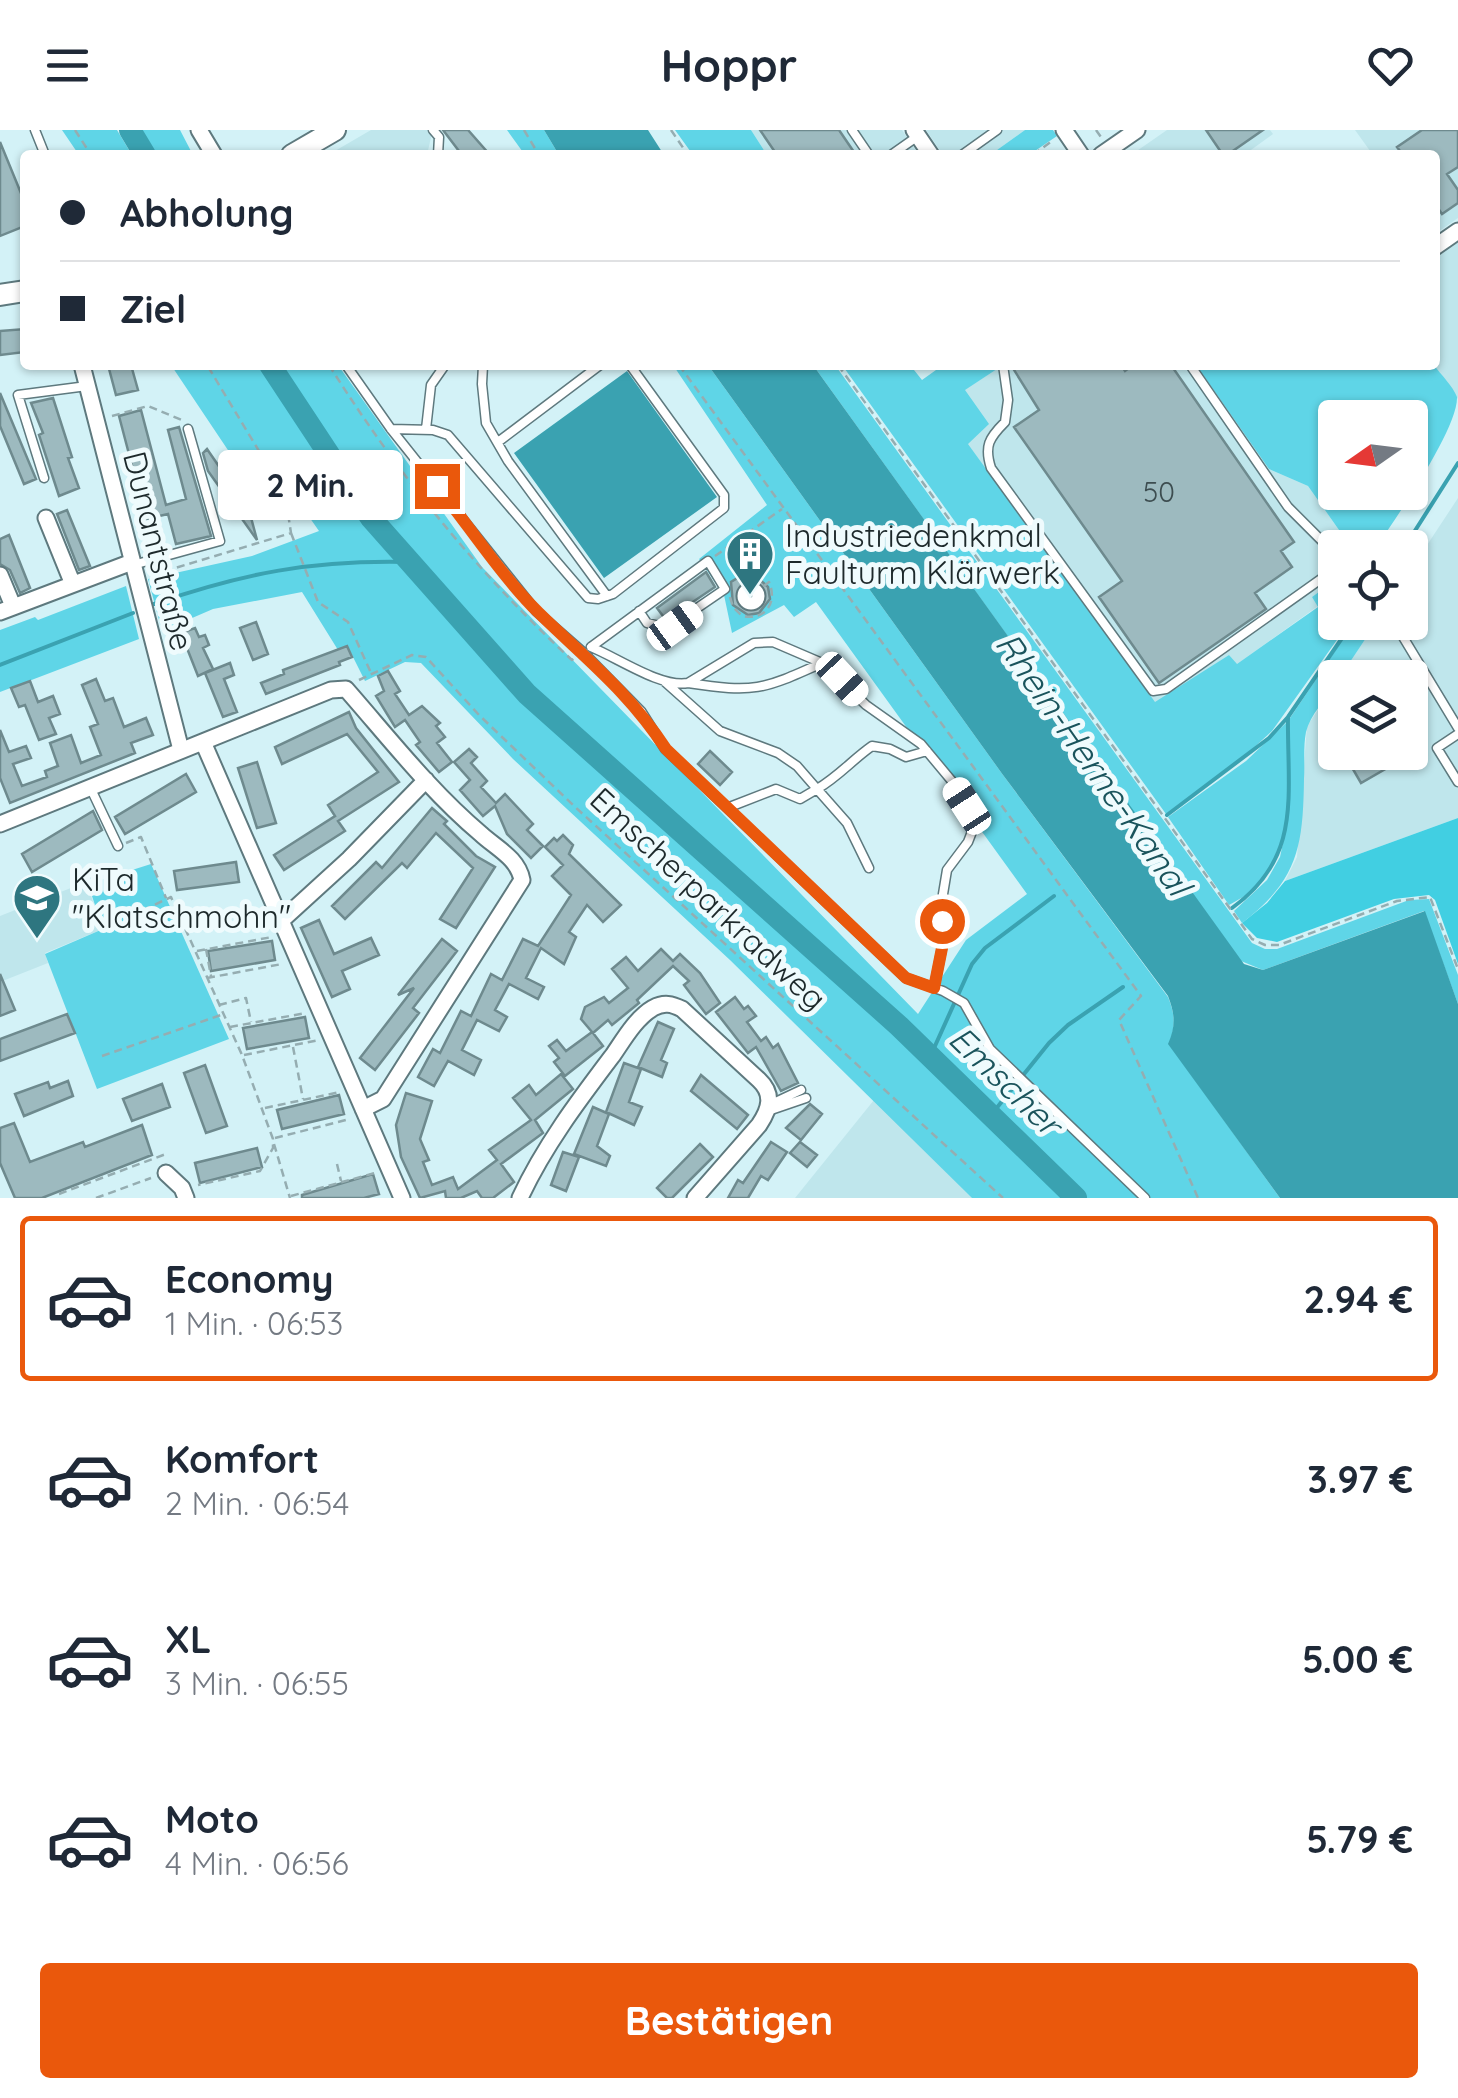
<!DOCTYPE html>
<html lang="de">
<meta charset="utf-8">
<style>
:root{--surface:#fff;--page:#f6f6f7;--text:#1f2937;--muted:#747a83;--line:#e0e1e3;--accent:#ea580c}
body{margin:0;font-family:Quicksand,sans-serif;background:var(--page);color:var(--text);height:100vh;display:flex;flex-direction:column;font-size:38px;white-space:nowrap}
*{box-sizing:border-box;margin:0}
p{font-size:32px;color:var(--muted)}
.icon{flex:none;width:55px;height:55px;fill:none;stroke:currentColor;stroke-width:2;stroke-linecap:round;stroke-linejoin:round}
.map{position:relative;height:1068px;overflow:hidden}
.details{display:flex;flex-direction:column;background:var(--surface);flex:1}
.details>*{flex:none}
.top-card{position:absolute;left:20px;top:20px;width:1420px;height:220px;border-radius:10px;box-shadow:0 2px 8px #0004;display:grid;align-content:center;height:220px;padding:0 40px;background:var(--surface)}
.needle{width:65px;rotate:256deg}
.tools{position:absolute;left:1318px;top:270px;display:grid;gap:20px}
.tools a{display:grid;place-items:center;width:110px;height:110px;border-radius:10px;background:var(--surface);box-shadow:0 2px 8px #0004;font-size:50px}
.end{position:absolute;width:45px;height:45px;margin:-22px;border:12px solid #ea580c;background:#fff;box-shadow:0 0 0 5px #fff}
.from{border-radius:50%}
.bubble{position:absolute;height:70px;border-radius:10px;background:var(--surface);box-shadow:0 2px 8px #0004;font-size:32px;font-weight:700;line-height:70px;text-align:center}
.car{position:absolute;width:30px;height:60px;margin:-30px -15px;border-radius:12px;box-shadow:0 0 8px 2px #0007;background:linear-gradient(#fff 24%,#345 0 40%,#fff 0 76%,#345 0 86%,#fff 0)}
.top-card b{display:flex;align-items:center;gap:35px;height:95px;font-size:38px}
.top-card b+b{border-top:2px solid var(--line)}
.top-card i{width:25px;height:25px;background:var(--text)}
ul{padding:18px 0 0;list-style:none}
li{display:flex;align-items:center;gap:30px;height:165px;margin:0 20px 15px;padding:0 20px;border:5px solid transparent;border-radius:10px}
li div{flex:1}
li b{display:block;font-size:38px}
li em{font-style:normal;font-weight:700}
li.active{border-color:var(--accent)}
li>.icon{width:90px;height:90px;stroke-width:1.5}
.action{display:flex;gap:20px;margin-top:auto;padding:20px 40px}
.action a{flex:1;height:115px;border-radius:10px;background:var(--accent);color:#fff;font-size:40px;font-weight:700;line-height:115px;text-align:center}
header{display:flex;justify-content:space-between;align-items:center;height:130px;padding:0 40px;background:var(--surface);font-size:45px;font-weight:700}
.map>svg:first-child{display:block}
</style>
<header><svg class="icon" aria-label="menu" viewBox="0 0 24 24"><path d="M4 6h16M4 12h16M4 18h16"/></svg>Hoppr<svg class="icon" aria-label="heart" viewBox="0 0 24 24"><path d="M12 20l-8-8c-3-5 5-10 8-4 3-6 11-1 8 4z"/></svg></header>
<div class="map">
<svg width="1458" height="1068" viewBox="0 0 1458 1068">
<rect width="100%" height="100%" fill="#d3f2f7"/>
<!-- built -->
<path fill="#bfe6ec" d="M371,0H430L432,3L427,25H328Z
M751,0H902L919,25H767Z
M926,0H1025L990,25H943Z
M1167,0H1270L1273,4L1244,25H1131Z
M1355,0H1458V88L1435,104V25H1373Z
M1458,109V269L1434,235L1435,125Z
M996,235H1196L1269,339L1308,356L1351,417L1335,418V450L1312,467L1318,476L1236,535L1229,525L1155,573L967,313L964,260L997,239Z
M1458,368V688L1285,751L1297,727L1307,596L1335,555V622H1410V548L1340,547L1376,493L1410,492V441Z
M86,752L103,799L45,823L48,833L0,852V786Z
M874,970L972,1068H795Z"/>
<!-- green -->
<path fill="#5fd5e7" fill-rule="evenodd" d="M62,0H117L132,25H79Z
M142,0H180L193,25H157Z
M507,0H544L559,25H525Z
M675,0H751L767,25H693Z
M1025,0H1053L1057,6L1029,25H990Z
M171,235H338L482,437L918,884L966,810L1027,764L816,472L794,487L784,475L732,503L724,465L699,429L767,375L673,235H708L1003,645L1168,867C1175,884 1176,896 1169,914L1280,1068H972L730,830L513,629L421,533L405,532L365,551L348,517L338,520L302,462L213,479L162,501L148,449L252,426L319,401L291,361L266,377Z
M813,235H835L1252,813L1265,819H1277L1409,770L1429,769L1458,845V874L1424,781L1263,840L1241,831Z
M842,235H910L922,250L943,235H996L997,239L965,260L989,294L968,314L1155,572L1229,525L1237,534L1318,477L1312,467L1335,450V492L1349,493L1272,601L1248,623L1166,684Z
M1196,235H1434C1441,245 1453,256 1457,267C1458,299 1395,390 1376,417H1351L1308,356L1269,339ZM1335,288H1410V362H1335Z
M126,456L139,509L0,562V500L35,487L38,490Z
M1354,493H1376L1340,547L1335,548V555C1326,569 1310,585 1306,602C1303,617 1305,634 1304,649C1303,717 1298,750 1242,793L1234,781L1267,750L1280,727L1287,694L1290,588Z
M1287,592C1286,645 1298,718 1255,758C1247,766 1239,769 1229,775L1168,687L1246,631Z
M151,734L229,909L97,959L45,824L103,799L88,754Z"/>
<!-- forest -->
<path fill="#41cfe2" d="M1458,688V834L1435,770L1429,765L1394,769L1277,812L1257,808L1242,793L1267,773L1285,751Z"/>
<!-- water -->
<path fill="#3aa2b1" d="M544,0H648L664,25H559Z
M708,235H813L1244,834L1263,840L1425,781L1458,874V1068H1280L1168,914C1176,896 1175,884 1168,866L1003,645Z
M627,241L717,367L604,448L514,323Z"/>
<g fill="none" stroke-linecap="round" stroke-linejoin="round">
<!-- stream -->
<path stroke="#3aa2b1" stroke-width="4" d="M1404,418L1458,333
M154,474C244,443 312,430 407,432
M0,535L133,483
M1167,685L1269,608L1288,587L1353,492
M1232,778C1303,727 1287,665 1288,587
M930,927L972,834L985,818L1054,766
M991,985L1049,913L1068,895L1123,857"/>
<!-- river -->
<path stroke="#3aa2b1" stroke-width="22" d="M130,0L145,25
M270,235L371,388L527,564L899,896L1076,1068"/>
</g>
<!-- building -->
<path fill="#9dbabf" stroke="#6e8a8e" stroke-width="2.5" d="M443,0H468L490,25H462Z
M760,0H839L856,25H777Z
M1206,0H1263L1227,25H1223Z
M1422,0H1458V37L1447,44L1458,60V73L1442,84L1435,74V25H1403L1397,17Z
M0,12L25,73V96L0,106Z
M25,199V222L0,225V201Z
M108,235H131L138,260L116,265Z
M1011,235H1121L1125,241L1133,235H1171L1294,412L1281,421L1292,437L1255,463L1266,479L1159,553L1099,467L1122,451L1014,297L1039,280Z
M0,263L36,349L24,354L0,296Z
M53,268L72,327L68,328L79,358L59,366L39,305L43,303L31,273Z
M141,280L166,375L186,369L168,300L179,297L211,406L176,414L168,384L146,389L119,286Z
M207,319L249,380L257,410L208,341L203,323Z
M67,380L90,436L79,440L57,384Z
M9,405L30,458L20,463L10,440L0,434V409Z
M706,442L715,457L666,490L657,478Z
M739,447L759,449L768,457L770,469L759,483L748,485L733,475L731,452Z
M256,492L268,524L253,530L240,498Z
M195,498L199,507L205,505L209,515L203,518L213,539L198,546L181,503Z
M347,516L352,527L339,532L340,535L266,564L261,553L284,544L283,540Z
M230,533L234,545L224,549L237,582L223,587L205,543Z
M388,541L400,561L395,564L409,585L422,576L440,593L436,596L445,607L437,613L452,632L439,642L416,615L420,612L405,590L395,597L376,566L384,561L378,546Z
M96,549L105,571L113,568L124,597L146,588L153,605L131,613L135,623L10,673L0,648V600L9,622L26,616L31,628L13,634L22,656L47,647L45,641L58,636L50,613L71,605L81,633L101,625L90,597L98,594L82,555Z
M30,551L38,572L53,566L60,584L49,588L56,604L39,610L25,575L19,577L11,558Z
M349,582L356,598L399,652L338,691L345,701L284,740L274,725L335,686L328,675L378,642L347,604L282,634L275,617Z
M469,619L477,627L471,633L487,651L481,657L496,673L505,664L533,694L527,700L543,716L531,728L507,704L495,676L483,686L460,660L470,650L454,632Z
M710,621L732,642L720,655L698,634Z
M1343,622H1378L1387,638L1361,653Z
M257,632L276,693L257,698L238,638Z
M186,644L196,662L125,704L115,687Z
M432,678L447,691L444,694L476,726L495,737L456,798L440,789L473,738L436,703L407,738L402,733L345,789L332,776L376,732L382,738Z
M93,681L102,700L32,742L22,724Z
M563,705L573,715L569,724L621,775L603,792L587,775L569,802L576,807L564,834L541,818L526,848L544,857L538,869L509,854L495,880L507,887L499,901L477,890L462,920L481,930L474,945L448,931L434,956L418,947L433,919L440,923L461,881L471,886L491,844L502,850L523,809L538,816L571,765L552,746L563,735L545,717L554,708L557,711Z
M236,732L239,752L177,760L174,741Z
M319,790L334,824L371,808L379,825L342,841L350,859L332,867L301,798Z
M442,809L457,821L413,878L419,883L375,940L360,928L414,858L398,865Z
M272,811L275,830L211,841L208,821Z
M661,819L673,831L680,824L700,843L720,873L706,884L684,855L689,851L673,836L637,870L639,873L612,895L608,890L593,903L603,916L565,946L554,932L559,928L549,916L557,910L566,921L592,902L581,889L585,877L604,867L609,873L628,858L612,839L626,827L638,841Z
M0,844L15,880L0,886Z
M735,867L744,879L748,876L756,886L747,892L761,911L766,907L773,918L778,914L798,953L781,961L756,917L748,923L716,882Z
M67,884L75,903L0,931V909Z
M305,887L309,908L247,919L243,898Z
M658,892L674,899L661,930L667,933L662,947L638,937Z
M624,933L641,939L629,972L642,977L634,995L606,982Z
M205,935L227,996L206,1003L184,943Z
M561,944L573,959L535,990L543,1003L501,1034L514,1052L493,1068H482L477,1061L461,1068H446L445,1061L420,1068L401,1027L396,995L406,963L432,971L420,1009L429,1030L423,1032L432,1055L453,1047L458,1059L497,1030L489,1020L531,990L513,968L529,955L536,965Z
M701,945L748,985L737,999L691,961Z
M68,951L73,966L24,986L15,964L48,952L50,958Z
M162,954L170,977L132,991L123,969Z
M339,965L344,984L282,999L277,980Z
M810,974L822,984L801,1010L786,998Z
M593,977L609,984L597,1016L610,1026L606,1036L574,1024Z
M14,993L30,1032L83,1012L85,1017L142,995L152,1025L42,1068H15L0,1033V998Z
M771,1012L787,1022L768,1050L761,1046L748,1068H728L738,1050L743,1053Z
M800,1012L817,1025L807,1037L790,1023Z
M700,1014L713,1027L672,1068H667L657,1058Z
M257,1018L262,1037L200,1053L195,1033Z
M563,1022L579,1027L566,1061L551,1055Z
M373,1044L379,1064L364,1068H302V1065Z"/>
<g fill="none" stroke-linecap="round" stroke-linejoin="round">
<!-- lane casing -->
<g stroke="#5e797e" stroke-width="11">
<path id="lane" d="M35,0L45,25
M433,0L439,7L438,25
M852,0L869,25
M891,25L918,6
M962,25L997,0
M346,235L391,299L536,481L584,523L641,581L665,619L906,848L943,861L964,873L990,919L1145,1068
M483,235L482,254L486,293L508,331L607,466
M1003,235L1008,270L1005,292C989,308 984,316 991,338L1153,561L1166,559L1335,439
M1190,235L1288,377L1335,424
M391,299L433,300L448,305L588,468L598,469L613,464L724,378V365L630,235
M426,299L431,255L445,235
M498,312L600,235
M44,348L18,265L87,256
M133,435L220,411L188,299
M1394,492L1458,598
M591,517C618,528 661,558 688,553L754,513L773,512L822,533L866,575L921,614L951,650L967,676L973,699L968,712L947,740L943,764L942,818L934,858
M591,517L708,431L725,459L668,498L647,493L639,481
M665,552L720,601L778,623L797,636L817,659C838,647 852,630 872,616L890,619L906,627L927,621
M688,553C755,563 762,560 822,533
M1458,604L1437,618L1458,652
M90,657L118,716
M727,678L776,659L800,669L817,659L847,693L869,738
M769,975L801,960
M768,981L806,968"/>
</g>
<!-- street casing -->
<g stroke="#5e797e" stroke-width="19">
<path id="street" d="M199,0L214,25
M914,0L931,25
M1064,0L1081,25
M1101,25L1137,0
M1435,117L1458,101
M82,235L181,620
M46,388L72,452
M0,445L13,476
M745 466a6 6 0 1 1 12 0a6 6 0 1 1-12 0Z
M0,482L132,432
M203,612L402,1068
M0,694L331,560L346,559C389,608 431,662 481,704C496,718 518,728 522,750L383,969L363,979
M281,791L349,729L426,650
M166,1043L182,1058L186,1068
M520,1068C544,1016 579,970 613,925C624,909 636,888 653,878C664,872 672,874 682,879L759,950C774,964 770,979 759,995L695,1068"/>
</g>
<!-- secondary casing -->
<g stroke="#5e797e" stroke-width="24">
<path id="secondary" d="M292,25L335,0
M0,165L25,161"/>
</g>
<!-- path -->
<path stroke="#95adb1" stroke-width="2.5" stroke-dasharray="8 5" stroke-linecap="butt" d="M75,0L91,25
M524,0L539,25
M671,0L688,25
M1096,0L1103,10
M1033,25L1052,11
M329,235C397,343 478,444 572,530L576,527
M679,235L1141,866L1119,890L1198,1068
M838,235L1252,809L1265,815H1279L1397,771L1430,767L1458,839
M112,286L148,276L184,291
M291,403L318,472L348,492L371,543
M715,426L782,379
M152,445L291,403L285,364L207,235
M730,467L733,477L742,486C765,491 778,473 769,452L756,462
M359,550L412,525L426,527L479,585L573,675L1003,1068
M126,713L141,707L166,768
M128,794L125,789L171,767L242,925L273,1009V1018L260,1041L198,1055
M187,800L210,789
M206,819L211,846
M197,821L272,807
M207,848L282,834
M219,875L246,868L251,892
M230,897L306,883
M293,917L303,969
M244,925L319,910
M102,926L221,885
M265,978L340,962
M275,1008L350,989
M274,1014L290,1068
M337,1034L341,1051
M59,1064L166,1024
M291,1066L375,1043
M96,1068L151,1048"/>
<!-- lane -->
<use href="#lane" stroke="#fff" stroke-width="8"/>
<!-- street -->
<use href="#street" stroke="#fff" stroke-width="15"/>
<!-- secondary -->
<use href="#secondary" stroke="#fff" stroke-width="20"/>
</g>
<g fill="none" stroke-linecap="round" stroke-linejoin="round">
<!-- route -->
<path stroke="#ea580c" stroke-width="12" d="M437,356C469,396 503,448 539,483C587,530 628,561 666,619L906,848L934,858L942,818V791"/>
</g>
<!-- icons -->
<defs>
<g id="building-pin" transform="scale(2.5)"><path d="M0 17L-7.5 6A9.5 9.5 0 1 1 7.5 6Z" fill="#2e7680" stroke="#effbfd"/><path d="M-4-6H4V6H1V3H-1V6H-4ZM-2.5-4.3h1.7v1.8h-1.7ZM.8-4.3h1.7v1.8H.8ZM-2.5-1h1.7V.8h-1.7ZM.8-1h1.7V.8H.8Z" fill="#fff"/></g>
<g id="school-pin" transform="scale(2.5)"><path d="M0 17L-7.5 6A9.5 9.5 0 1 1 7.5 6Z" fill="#2e7680" stroke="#effbfd"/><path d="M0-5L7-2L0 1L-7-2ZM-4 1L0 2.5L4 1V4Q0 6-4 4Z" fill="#fff"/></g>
</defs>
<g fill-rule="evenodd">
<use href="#building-pin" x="750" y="424"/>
<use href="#school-pin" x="37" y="768"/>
</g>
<g text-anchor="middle" stroke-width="10" stroke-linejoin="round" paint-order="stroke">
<!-- number labels -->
<g font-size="28" fill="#3d4d50">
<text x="1159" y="372">50</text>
</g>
<!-- poi labels -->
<g font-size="32" fill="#1d292b" stroke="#effbfd" text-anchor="start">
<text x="785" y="417">Industriedenkmal<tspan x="785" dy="37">Faulturm Klärwerk</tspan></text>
<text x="72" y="761">KiTa<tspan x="72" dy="37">"Klatschmohn"</tspan></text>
</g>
<!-- street labels -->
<g font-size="32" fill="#1d292b" stroke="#effbfd">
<text transform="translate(158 421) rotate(76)" y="11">Dunantstraße</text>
<text transform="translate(708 769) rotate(43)" y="11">Emscherparkradweg</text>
</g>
<!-- water labels -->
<g font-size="35" font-style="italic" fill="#1a545c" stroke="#effbfd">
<text transform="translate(1093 634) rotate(55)" y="12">Rhein-Herne-Kanal</text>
<text transform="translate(1005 951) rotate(44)" y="12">Emscher</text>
</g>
</g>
</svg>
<div class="tools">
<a><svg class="needle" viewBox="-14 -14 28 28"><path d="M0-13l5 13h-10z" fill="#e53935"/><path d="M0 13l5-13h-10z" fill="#747a83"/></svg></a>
<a><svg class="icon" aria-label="locate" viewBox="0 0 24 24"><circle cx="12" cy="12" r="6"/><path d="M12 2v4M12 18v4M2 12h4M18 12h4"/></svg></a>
<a><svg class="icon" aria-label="layers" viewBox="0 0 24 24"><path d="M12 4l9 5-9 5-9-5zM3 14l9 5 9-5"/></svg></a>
</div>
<i class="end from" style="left:942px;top:791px"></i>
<i class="end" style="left:437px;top:356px"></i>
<div class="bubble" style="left:218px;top:320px;width:185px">2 Min.</div>
<i class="car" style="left:675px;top:496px;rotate:54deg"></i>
<i class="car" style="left:842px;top:549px;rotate:137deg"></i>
<i class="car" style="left:967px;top:676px;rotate:327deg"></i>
<div class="top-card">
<b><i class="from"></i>Abholung</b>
<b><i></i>Ziel</b>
</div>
</div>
<section class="details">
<ul>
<li class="active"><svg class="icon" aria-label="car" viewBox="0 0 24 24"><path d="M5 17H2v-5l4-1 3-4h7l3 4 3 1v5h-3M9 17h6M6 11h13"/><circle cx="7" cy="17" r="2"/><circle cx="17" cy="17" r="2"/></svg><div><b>Economy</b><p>1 Min. · 06:53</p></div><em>2.94 €</em></li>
<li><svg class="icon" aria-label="car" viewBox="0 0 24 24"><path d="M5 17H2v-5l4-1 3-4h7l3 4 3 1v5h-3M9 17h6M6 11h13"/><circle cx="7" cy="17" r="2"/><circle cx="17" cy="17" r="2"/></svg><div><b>Komfort</b><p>2 Min. · 06:54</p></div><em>3.97 €</em></li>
<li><svg class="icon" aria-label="car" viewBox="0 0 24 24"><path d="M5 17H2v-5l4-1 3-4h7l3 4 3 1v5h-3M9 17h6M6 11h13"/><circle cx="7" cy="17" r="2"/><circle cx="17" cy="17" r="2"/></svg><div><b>XL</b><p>3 Min. · 06:55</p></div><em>5.00 €</em></li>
<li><svg class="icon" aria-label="car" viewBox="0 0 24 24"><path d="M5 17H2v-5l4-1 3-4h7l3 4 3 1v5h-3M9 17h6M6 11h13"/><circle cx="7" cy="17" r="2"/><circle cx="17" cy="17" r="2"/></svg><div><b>Moto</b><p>4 Min. · 06:56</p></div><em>5.79 €</em></li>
</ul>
<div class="action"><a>Bestätigen</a></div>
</section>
